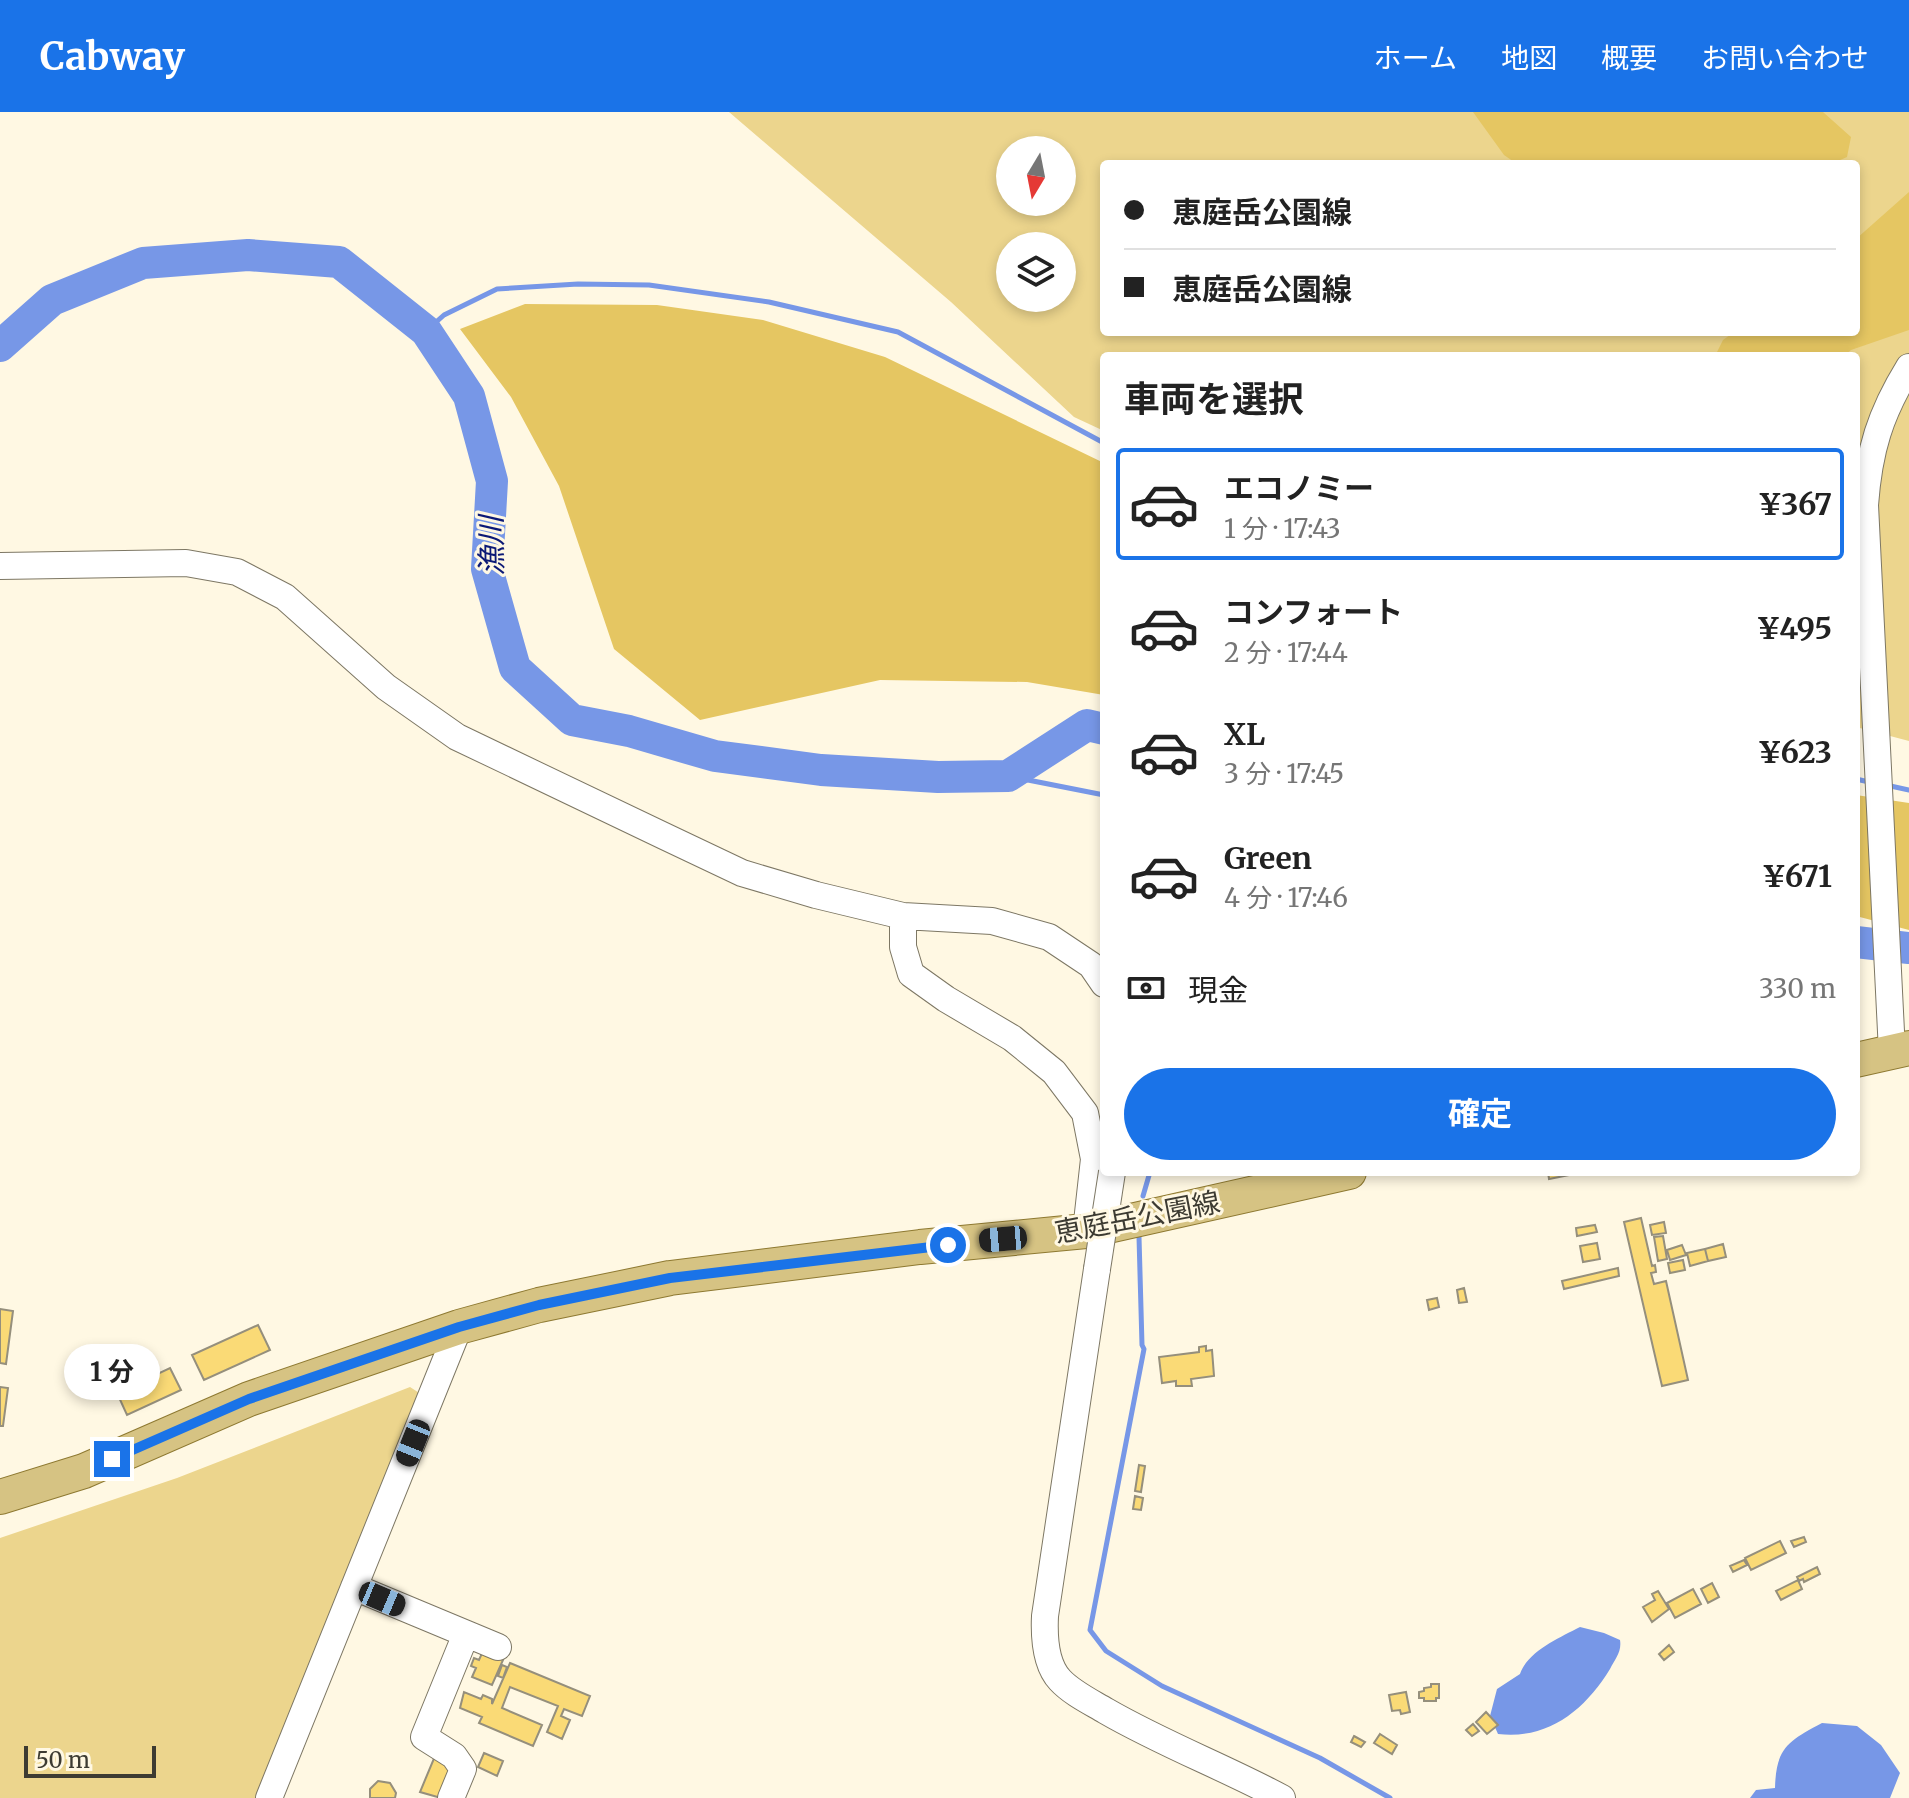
<!DOCTYPE html>
<html lang="ja">
<meta charset="utf-8">
<style>
:root{--surface:#fff;--page:#f2f2f2;--text:#222;--muted:#767676;--line:#e0e0e0;--accent:#1a73e8}
body{margin:0;font-family:Merriweather,"Noto Sans JP",serif;background:var(--page);color:var(--text);height:100vh;display:flex;flex-direction:column;font-size:30px;white-space:nowrap}
*{box-sizing:border-box;margin:0}
p{font-size:26px;color:var(--muted)}
.icon{flex:none;width:44px;height:44px;fill:none;stroke:currentColor;stroke-width:2;stroke-linecap:round;stroke-linejoin:round}
.map{position:relative;flex:1;overflow:hidden}
.sheet{position:absolute;left:1100px;top:240px;width:760px;height:824px;display:flex;flex-direction:column;background:var(--surface);border-radius:8px;box-shadow:0 4px 12px #0003}
.sheet>*{flex:none}
.hud{position:absolute;left:1100px;top:48px;width:760px;height:176px;border-radius:8px;box-shadow:0 4px 12px #0003;display:grid;align-content:center;height:176px;padding:0 24px;background:var(--surface)}
.needle{width:52px;rotate:190deg}
.buttons{position:absolute;left:996px;top:24px;display:grid;gap:16px}
.buttons a{display:grid;place-items:center;width:80px;height:80px;border-radius:50%;background:var(--surface);box-shadow:0 4px 12px #0003;font-size:40px}
.scale{position:absolute;left:24px;bottom:20px;width:132px;box-sizing:border-box;padding-left:8px;border:4px solid #3d3b32;border-top:0;font-size:22px;line-height:28px;white-space:nowrap;color:#3d3b32;-webkit-text-stroke:6px #fff8e3;paint-order:stroke}
.end{position:absolute;width:36px;height:36px;margin:-18px;border:10px solid #1a73e8;background:#fff;box-shadow:0 0 0 4px #fff}
.from{border-radius:50%}
.bubble{position:absolute;height:56px;border-radius:28px;background:var(--surface);box-shadow:0 4px 12px #0003;font-size:26px;font-weight:700;line-height:56px;text-align:center}
.car{position:absolute;width:24px;height:48px;margin:-24px -12px;border-radius:10px;box-shadow:0 0 6px 2px #0007;background:linear-gradient(#222 24%,#8ab4d8 0 40%,#222 0 76%,#8ab4d8 0 86%,#222 0)}
.hud b{display:flex;align-items:center;gap:28px;height:76px;font-size:30px}
.hud b+b{border-top:2px solid var(--line)}
.hud i{width:20px;height:20px;background:var(--text)}
ul{padding:0;list-style:none}
li{display:flex;align-items:center;gap:24px;height:112px;margin:0 16px 12px;padding:0 8px;border:4px solid transparent;border-radius:8px}
li div{flex:1}
li b{display:block;font-size:30px}
li em{font-style:normal;font-weight:700}
li.current{border-color:var(--accent)}
li>.icon{width:72px;height:72px;stroke-width:1.5}
h2{padding:0 24px;font-size:36px;line-height:96px}
.pay{display:flex;align-items:center;gap:20px;height:88px;padding:0 24px;font-size:30px}
.pay p{margin-inline-start:auto}
.action{display:flex;gap:16px;margin-top:auto;padding:16px 24px}
.action a{flex:1;height:92px;border-radius:48px;background:var(--accent);color:#fff;font-size:32px;font-weight:700;line-height:92px;text-align:center}
header{display:flex;align-items:center;gap:48px;box-sizing:border-box;height:112px;padding:0 40px;background:var(--accent);color:#fff}
header strong{font-size:38px}
nav{display:flex;gap:44px;margin-inline-start:auto;font-size:28px}
.map>svg:first-child{display:block}
</style>
<header>
<strong>Cabway</strong>
<nav><a>ホーム</a><a>地図</a><a>概要</a><a>お問い合わせ</a></nav>
</header>
<div class="map">
<svg width="1909" height="1686" viewBox="0 0 1909 1686">
<rect width="100%" height="100%" fill="#fff8e3"/>
<!-- green -->
<path fill="#ecd58d" fill-rule="evenodd" d="M729,0H1909V629L1856,615V244H1104V319L1074,305L951,190ZM1010,38H1062V90H1010ZM1104,52H1856V220H1104ZM1010,134H1062V186H1010Z
M410,1275L424,1284L259,1686H0V1426L177,1366Z"/>
<!-- forest -->
<path fill="#e5c662" d="M1473,0H1823L1851,25L1847,45L1831,52H1517L1504,43Z
M1909,80V218L1851,238L1844,244H1715L1723,228L1734,220H1856V127Z
M525,192L657,193L763,208L885,245L1104,351V583L1027,570L880,568L700,608L614,537L559,374L511,285L460,217Z
M1856,683L1909,691V818L1856,804Z"/>
<!-- water -->
<path fill="#7797e7" d="M1580,1515L1604,1521L1620,1528C1622,1540 1615,1547 1610,1557C1585,1598 1548,1628 1498,1622L1490,1604L1497,1577L1520,1562C1528,1539 1559,1526 1580,1515Z
M1822,1611L1857,1614L1881,1633L1900,1661L1890,1686H1750L1756,1678L1775,1676C1776,1636 1788,1629 1822,1611Z"/>
<g fill="none" stroke-linecap="round" stroke-linejoin="round">
<!-- stream -->
<path stroke="#7797e7" stroke-width="5" d="M426,219L444,203L497,177L578,172L649,173L769,190L898,220L1104,331
M1008,664L1104,683
M1856,667L1869,670
M1886,673L1909,678
M1143,1084L1150,1060
M1139,1125L1142,1233L1144,1237L1090,1518L1106,1539L1162,1574L1320,1646L1390,1686"/>
<!-- river -->
<path stroke="#7797e7" stroke-width="32" d="M0,234L52,188L143,151L248,143L339,150L426,219L469,284L492,369L487,457L515,556L572,608L629,619L715,644L821,658L938,665L1008,664L1087,613L1104,617
M1856,830L1909,836"/>
</g>
<!-- building -->
<path fill="#fada76" stroke="#958f7c" stroke-width="2" d="M1548,1060H1573L1574,1062L1549,1067Z
M1641,1106L1652,1154L1655,1153L1656,1160L1651,1161L1654,1172L1666,1169L1688,1268L1662,1274L1624,1110Z
M1664,1110L1666,1121L1652,1123L1650,1113Z
M1595,1113L1597,1120L1577,1124L1576,1116Z
M1663,1124L1667,1147L1658,1149L1654,1125Z
M1597,1131L1600,1147L1583,1150L1580,1134Z
M1723,1132L1726,1145L1708,1149L1705,1137Z
M1682,1133L1686,1143L1670,1148L1667,1138Z
M1705,1137L1708,1149L1690,1154L1687,1141Z
M1683,1148L1685,1158L1670,1161L1668,1151Z
M1618,1156L1619,1164L1564,1177L1562,1169Z
M1464,1176L1467,1190L1459,1191L1457,1178Z
M1437,1186L1439,1195L1429,1198L1427,1188Z
M0,1197L13,1199L6,1252L0,1251Z
M258,1213L270,1238L204,1268L192,1243Z
M1206,1234V1239L1212,1238L1214,1264L1191,1267L1192,1274H1176V1269L1162,1271L1159,1245L1199,1240V1235Z
M170,1256L181,1278L127,1303L117,1281Z
M0,1275L8,1276L3,1314H0Z
M1139,1353L1145,1354L1141,1380L1135,1379Z
M1135,1384L1143,1386L1141,1398L1133,1397Z
M1804,1425L1806,1430L1794,1435L1791,1429Z
M1780,1429L1786,1441L1751,1458L1745,1446Z
M1744,1448L1747,1453L1733,1460L1730,1454Z
M1817,1455L1820,1462L1804,1470L1803,1467L1799,1469L1797,1465Z
M1798,1468L1802,1477L1781,1488L1776,1479Z
M1712,1471L1719,1485L1708,1491L1701,1477Z
M1693,1477L1701,1492L1675,1506L1667,1491Z
M1658,1479L1669,1497L1652,1510L1643,1495L1655,1488L1652,1482Z
M1669,1533L1674,1540L1664,1548L1659,1542Z
M483,1539L503,1548L492,1573L472,1565L476,1556L471,1554L474,1546L479,1548Z
M510,1551L590,1584L582,1604L564,1597L561,1604L570,1608L562,1627L547,1620L558,1594L510,1575L502,1596L542,1613L533,1634L479,1611L482,1605L460,1596L464,1580L481,1587L483,1583L492,1587V1592Z
M502,1553L507,1555L503,1566L498,1564Z
M1431,1572H1439V1586H1436V1589H1424V1586H1419V1580L1424,1579V1576L1431,1575Z
M1406,1580L1410,1600L1401,1602L1400,1598L1392,1599L1389,1583Z
M1486,1600L1498,1613L1487,1622L1476,1610Z
M1473,1612L1479,1619L1472,1624L1466,1618Z
M1380,1622L1397,1633L1392,1642L1374,1631Z
M1354,1624L1365,1630L1361,1635L1351,1630Z
M484,1641L503,1649L497,1664L478,1655Z
M435,1644L455,1652L441,1686L420,1680Z
M378,1669L390,1671L396,1681L395,1686H370V1677Z"/>
<g fill="none" stroke-linecap="round" stroke-linejoin="round">
<!-- minor casing -->
<g stroke="#7d7764" stroke-width="28">
<path id="minor" d="M0,454L186,451L237,460L285,485L386,575L457,625L664,724L742,761L816,783L903,804L992,809L1049,825L1091,853L1104,872
M903,804V835L911,862L946,887L1012,926L1054,960L1085,1001L1094,1047L1086,1119
M1892,940L1865,393C1869,338 1880,302 1909,255
M1097,1157L1045,1504C1044,1525 1045,1552 1060,1568C1072,1581 1091,1590 1106,1599C1163,1632 1224,1655 1282,1686
M354,1475L498,1535
M269,1686L459,1215
M451,1686L463,1657L454,1644L424,1625L466,1522"/>
</g>
<!-- major casing -->
<g stroke="#8e7931" stroke-width="36">
<path id="major" d="M1856,948L1909,936
M0,1385L84,1359L249,1287L459,1215L539,1193L670,1166L920,1135L1086,1119L1349,1060"/>
</g>
<!-- minor -->
<use href="#minor" stroke="#fff" stroke-width="26"/>
<!-- major -->
<use href="#major" stroke="#d6c383" stroke-width="34"/>
<!-- minor-bridge casing -->
<g stroke="#7d7764" stroke-width="28" stroke-linecap="butt">
<path id="minor-bridge" d="M1097,1157L1112,1060"/>
</g>
<!-- minor-bridge -->
<use href="#minor-bridge" stroke="#fff" stroke-width="26"/>
</g>
<g fill="none" stroke-linecap="round" stroke-linejoin="round">
<!-- route -->
<path stroke="#1a73e8" stroke-width="10" d="M112,1347L249,1287L459,1215L539,1193L670,1166L948,1133"/>
</g>
<g text-anchor="middle" stroke-width="6" stroke-linejoin="round" paint-order="stroke">
<!-- street labels -->
<g font-size="28" fill="#3d3b32" stroke="#fff8e3">
<text transform="translate(1137 1105) rotate(-11)" y="10">恵庭岳公園線</text>
</g>
<!-- water labels -->
<g font-size="30" font-style="italic" fill="#0c1976" stroke="#fff8e3">
<text transform="translate(492 434) rotate(-91)" y="10">漁川</text>
</g>
</g>
</svg>
<div class="buttons">
<a><svg class="needle" viewBox="-14 -14 28 28"><path d="M0-13l5 13h-10z" fill="#e53935"/><path d="M0 13l5-13h-10z" fill="#767676"/></svg></a>
<a><svg class="icon" aria-label="layers" viewBox="0 0 24 24"><path d="M12 4l9 5-9 5-9-5zM3 14l9 5 9-5"/></svg></a>
</div>
<div class="scale">50 m</div>
<i class="end from" style="left:948px;top:1133px"></i>
<i class="end" style="left:112px;top:1347px"></i>
<div class="bubble" style="left:64px;top:1232px;width:96px">1 分</div>
<i class="car" style="left:1003px;top:1127px;rotate:265deg"></i>
<i class="car" style="left:413px;top:1331px;rotate:202deg"></i>
<i class="car" style="left:382px;top:1487px;rotate:113deg"></i>
<div class="hud">
<b><i class="from"></i>恵庭岳公園線</b>
<b><i></i>恵庭岳公園線</b>
</div>
<section class="sheet">
<h2>車両を選択</h2>
<ul>
<li class="current"><svg class="icon" aria-label="car" viewBox="0 0 24 24"><path d="M5 17H2v-5l4-1 3-4h7l3 4 3 1v5h-3M9 17h6M6 11h13"/><circle cx="7" cy="17" r="2"/><circle cx="17" cy="17" r="2"/></svg><div><b>エコノミー</b><p>1 分 · 17:43</p></div><em>¥367</em></li>
<li><svg class="icon" aria-label="car" viewBox="0 0 24 24"><path d="M5 17H2v-5l4-1 3-4h7l3 4 3 1v5h-3M9 17h6M6 11h13"/><circle cx="7" cy="17" r="2"/><circle cx="17" cy="17" r="2"/></svg><div><b>コンフォート</b><p>2 分 · 17:44</p></div><em>¥495</em></li>
<li><svg class="icon" aria-label="car" viewBox="0 0 24 24"><path d="M5 17H2v-5l4-1 3-4h7l3 4 3 1v5h-3M9 17h6M6 11h13"/><circle cx="7" cy="17" r="2"/><circle cx="17" cy="17" r="2"/></svg><div><b>XL</b><p>3 分 · 17:45</p></div><em>¥623</em></li>
<li><svg class="icon" aria-label="car" viewBox="0 0 24 24"><path d="M5 17H2v-5l4-1 3-4h7l3 4 3 1v5h-3M9 17h6M6 11h13"/><circle cx="7" cy="17" r="2"/><circle cx="17" cy="17" r="2"/></svg><div><b>Green</b><p>4 分 · 17:46</p></div><em>¥671</em></li>
</ul>
<div class="pay"><svg class="icon" aria-label="cash" viewBox="0 0 24 24"><path d="M3 7h18v10H3z"/><circle cx="12" cy="12" r="2"/></svg>現金<p>330 m</p></div>
<div class="action"><a>確定</a></div>
</section>
</div>
